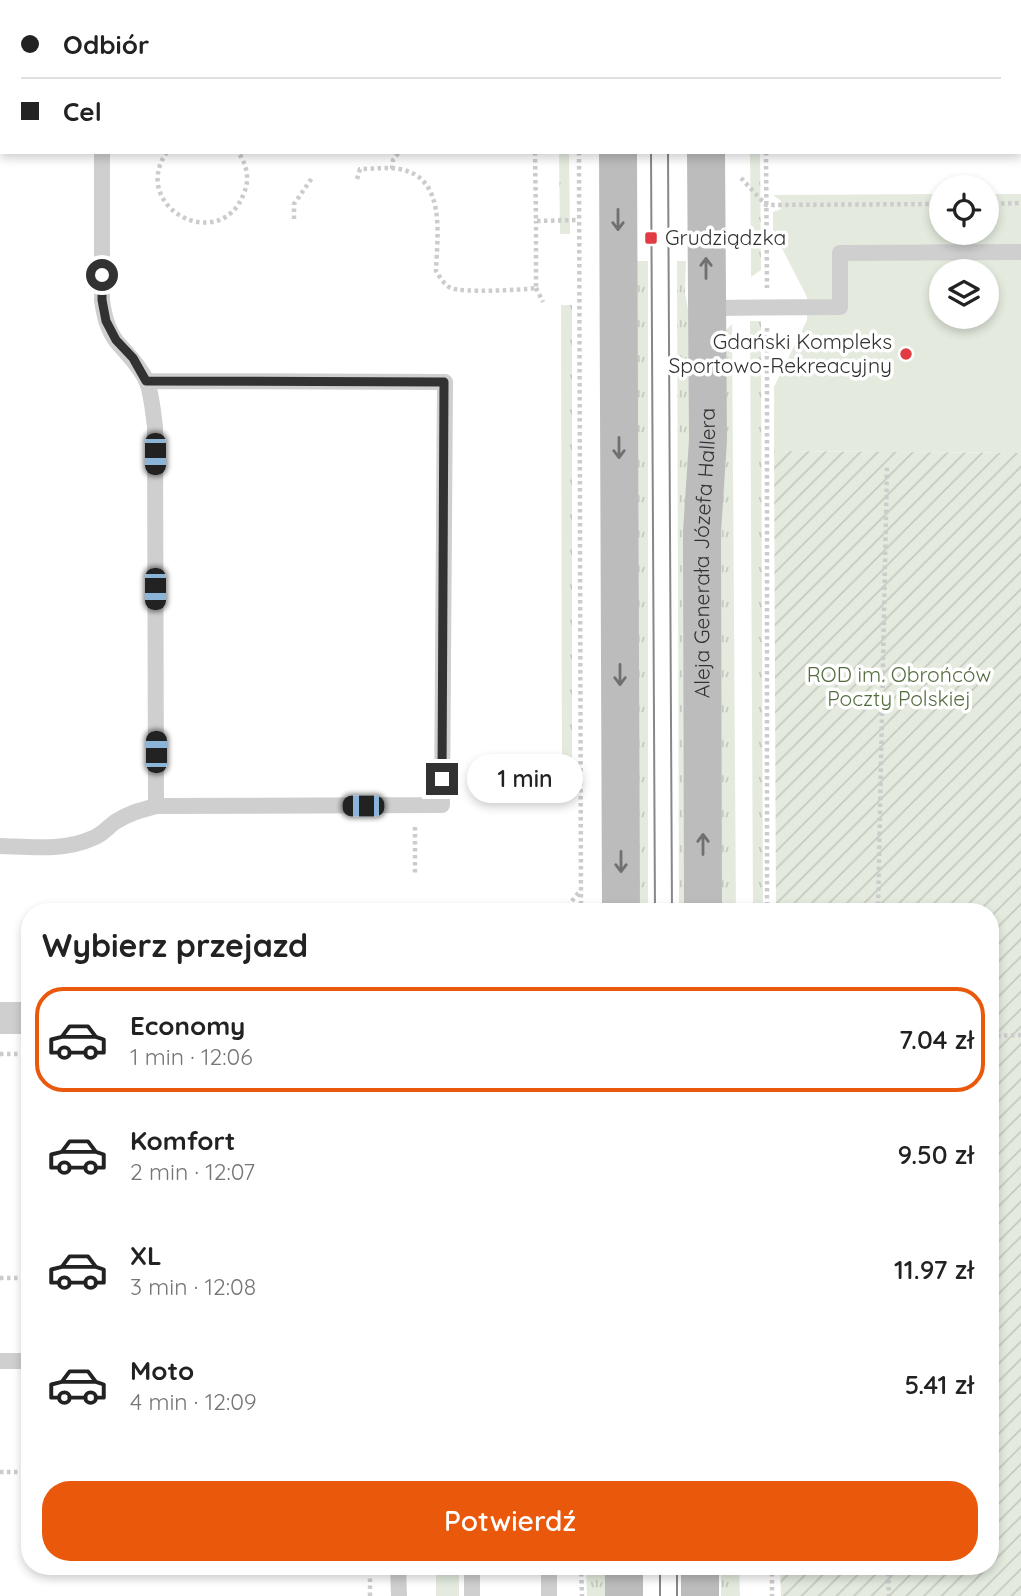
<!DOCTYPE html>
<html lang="pl">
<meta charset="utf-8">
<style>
:root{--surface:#fff;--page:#f6f6f6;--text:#222;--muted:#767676;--line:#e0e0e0;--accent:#ea580c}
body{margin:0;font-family:Quicksand,sans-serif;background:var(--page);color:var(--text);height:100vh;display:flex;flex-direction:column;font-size:26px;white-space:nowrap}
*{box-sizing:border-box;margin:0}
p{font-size:23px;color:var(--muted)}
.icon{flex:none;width:38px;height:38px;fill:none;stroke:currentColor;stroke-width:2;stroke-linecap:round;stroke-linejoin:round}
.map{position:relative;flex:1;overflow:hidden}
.panel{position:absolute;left:21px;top:903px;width:978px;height:672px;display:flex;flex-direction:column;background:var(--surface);border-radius:28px;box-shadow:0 4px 10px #0003}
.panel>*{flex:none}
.hud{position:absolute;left:0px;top:0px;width:1022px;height:154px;box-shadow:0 4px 10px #0003;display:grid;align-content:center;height:154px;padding:0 21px;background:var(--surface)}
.tools{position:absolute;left:929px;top:175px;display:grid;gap:14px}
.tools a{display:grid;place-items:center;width:70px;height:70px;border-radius:50%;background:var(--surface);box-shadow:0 4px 10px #0003;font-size:35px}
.end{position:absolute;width:32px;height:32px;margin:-16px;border:9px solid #323232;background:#fff;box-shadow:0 0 0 4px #fff}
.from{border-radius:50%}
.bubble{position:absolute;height:49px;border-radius:24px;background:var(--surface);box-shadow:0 4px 10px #0003;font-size:23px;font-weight:600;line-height:49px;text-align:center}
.car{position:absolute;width:21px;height:42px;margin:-21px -10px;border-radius:9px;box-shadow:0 0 5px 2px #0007;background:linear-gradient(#222 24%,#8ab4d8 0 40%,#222 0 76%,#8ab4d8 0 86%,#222 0)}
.hud b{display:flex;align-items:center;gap:24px;height:66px;font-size:26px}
.hud b+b{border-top:2px solid var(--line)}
.hud i{width:18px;height:18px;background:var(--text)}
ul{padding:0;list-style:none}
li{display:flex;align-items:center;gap:21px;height:105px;margin:0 14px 10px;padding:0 7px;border:4px solid transparent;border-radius:28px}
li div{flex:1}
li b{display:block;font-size:26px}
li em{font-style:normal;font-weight:600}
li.active{border-color:var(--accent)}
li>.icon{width:63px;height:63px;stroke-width:1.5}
h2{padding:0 21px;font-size:32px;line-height:84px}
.button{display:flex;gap:14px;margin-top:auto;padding:14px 21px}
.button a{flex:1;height:80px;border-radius:28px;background:var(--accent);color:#fff;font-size:28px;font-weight:600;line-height:80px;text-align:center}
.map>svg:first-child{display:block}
</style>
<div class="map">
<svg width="1021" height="1596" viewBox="0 0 1021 1596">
<defs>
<pattern id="grass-tufts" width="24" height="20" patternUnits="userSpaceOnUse" patternTransform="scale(1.75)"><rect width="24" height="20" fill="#e4ebde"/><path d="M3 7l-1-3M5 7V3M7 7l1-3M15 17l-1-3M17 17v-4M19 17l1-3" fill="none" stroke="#c4cabf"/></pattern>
<pattern id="garden-furrows" width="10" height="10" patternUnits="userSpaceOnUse" patternTransform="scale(1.75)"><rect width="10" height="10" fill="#e4ebde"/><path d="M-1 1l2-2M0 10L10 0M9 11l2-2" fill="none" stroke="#c4cabf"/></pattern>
</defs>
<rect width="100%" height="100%" fill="#fff"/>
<!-- grass -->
<path fill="url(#grass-tufts)" d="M559,152H569L570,234H560Z
M750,152H760L761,270L751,277Z
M635,261H648V912H636Z
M677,261H686L685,293L697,355L687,912H679Z
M561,305H572V778L562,783Z
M750,321H761L763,912H753Z
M732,324L736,912H718L722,334Z
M436,1566H459V1596H436Z
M586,1566H606V1596H587Z
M721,1566H739L740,1596H721Z"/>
<!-- park -->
<path fill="#e4ebde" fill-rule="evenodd" d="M941,194L942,233H987V194H1021V453L774,451V387L807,320V297L773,231V212L781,209V201L773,195ZM942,271H987V317H942Z"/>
<!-- garden -->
<path fill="url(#garden-furrows)" d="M774,451L1021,453V1596H781L780,1566H990V912H776Z"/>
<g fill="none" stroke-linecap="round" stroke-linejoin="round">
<!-- path -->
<path stroke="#ccc" stroke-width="4.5" stroke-dasharray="3.5 3.5" stroke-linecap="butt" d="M574,0V2
M764,0V2
M167,152C128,207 221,256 244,193C250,179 247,165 238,152
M535,152L536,221L579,220
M579,152L581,912
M766,152L767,288
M392,169L393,160L399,152
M741,178L766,205L942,204
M357,179L360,169C373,169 386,167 399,169C447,177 437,236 436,271C440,277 444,285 451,288C463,293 521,290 536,288V221
M987,204L1021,203
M294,219V204L312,178
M536,288L543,302
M767,328V912
M415,827V875
M563,912L580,891
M878,912L887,466
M990,1036L1021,1035
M0,1054H30
M24,1120V1046
M0,1278H30
M0,1472H30
M581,1566L582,1596
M772,1566V1596
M888,1566L889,1596
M370,1596V1566"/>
<!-- lane -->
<path stroke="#cfcfcf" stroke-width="16" d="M103,2V0
M1020,39L1021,38
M1020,59L1021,60
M708,308L840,307V253L1021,252
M146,381L445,382L442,805L156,806
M0,846C31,847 65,851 93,838C102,835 108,827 115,822C129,813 141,810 156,806L155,427C153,412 152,396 147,382C140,366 128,355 117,342C107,329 104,315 102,300V152
M0,1361H30
M398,1566L399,1596
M472,1596V1566
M549,1596V1566"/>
<!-- street -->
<path stroke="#cfcfcf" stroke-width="32" d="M0,1018H30"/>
<!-- secondary -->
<g stroke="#bcbcbc" stroke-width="38">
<path d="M617,0V2"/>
<path d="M701,0V2"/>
<path d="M618,152L621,912"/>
<path id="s1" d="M703,912L702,532L708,440L706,152"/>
<path d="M624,1566V1596"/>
<path d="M700,1566V1596"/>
</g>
<!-- tram -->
<path stroke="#878787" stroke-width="2" d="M651,0V2
M667,0V2
M651,152L655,912
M668,152L672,912
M660,1566V1596
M677,1566V1596"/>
</g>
<!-- one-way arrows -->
<defs><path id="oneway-shaft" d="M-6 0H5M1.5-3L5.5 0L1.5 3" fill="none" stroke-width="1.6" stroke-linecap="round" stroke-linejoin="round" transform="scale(1.75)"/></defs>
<g stroke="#707070">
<use href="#oneway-shaft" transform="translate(618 220) rotate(90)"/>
<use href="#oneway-shaft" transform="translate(706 268) rotate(-90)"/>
<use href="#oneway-shaft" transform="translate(619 448) rotate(90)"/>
<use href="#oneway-shaft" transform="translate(620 675) rotate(90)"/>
<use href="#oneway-shaft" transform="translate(703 844) rotate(-90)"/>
<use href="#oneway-shaft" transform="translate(621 862) rotate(90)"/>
</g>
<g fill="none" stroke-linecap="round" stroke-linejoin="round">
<!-- route -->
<path stroke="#323232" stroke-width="9" d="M102,275V300L106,321L116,340L133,358L146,381L444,382L442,779"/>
</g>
<!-- markers -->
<g fill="#e13b44" stroke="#fff" stroke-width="2.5">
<rect x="644" y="231" width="14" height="14" rx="3.5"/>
<circle cx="906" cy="354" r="7"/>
</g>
<g text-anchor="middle" stroke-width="7" stroke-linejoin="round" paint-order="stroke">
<!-- poi labels -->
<g font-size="21" fill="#323232" stroke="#fff" text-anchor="start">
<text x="665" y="245">Grudziądzka</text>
<text x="892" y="349" text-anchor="end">Gdański Kompleks<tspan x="892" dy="24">Sportowo-Rekreacyjny</tspan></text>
</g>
<!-- street labels -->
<g font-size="21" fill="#323232" stroke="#fff">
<text dy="7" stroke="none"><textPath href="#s1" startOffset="359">Aleja Generała Józefa Hallera</textPath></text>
</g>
<!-- park labels -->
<g font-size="21" fill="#546d3f" stroke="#fff">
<text x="899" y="682">ROD im. Obrońców<tspan x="899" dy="24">Poczty Polskiej</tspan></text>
</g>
</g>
</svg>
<div class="tools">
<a><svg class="icon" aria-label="locate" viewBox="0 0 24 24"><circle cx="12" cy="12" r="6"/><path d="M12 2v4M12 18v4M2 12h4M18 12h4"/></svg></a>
<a><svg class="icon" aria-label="layers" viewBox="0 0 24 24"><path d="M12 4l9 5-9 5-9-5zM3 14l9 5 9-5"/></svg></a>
</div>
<i class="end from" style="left:102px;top:275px"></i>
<i class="end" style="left:442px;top:779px"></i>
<div class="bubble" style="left:467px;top:754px;width:116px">1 min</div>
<i class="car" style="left:155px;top:454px;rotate:180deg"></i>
<i class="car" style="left:155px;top:589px;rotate:180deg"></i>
<i class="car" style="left:156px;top:752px;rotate:0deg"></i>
<i class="car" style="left:363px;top:806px;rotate:270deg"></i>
<div class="hud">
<b><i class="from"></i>Odbiór</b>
<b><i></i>Cel</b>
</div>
<section class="panel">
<h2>Wybierz przejazd</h2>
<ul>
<li class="active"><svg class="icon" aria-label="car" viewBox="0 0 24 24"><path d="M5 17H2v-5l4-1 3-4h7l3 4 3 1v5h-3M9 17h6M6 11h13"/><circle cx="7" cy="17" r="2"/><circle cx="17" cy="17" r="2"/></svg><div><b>Economy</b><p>1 min · 12:06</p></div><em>7.04 zł</em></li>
<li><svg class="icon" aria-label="car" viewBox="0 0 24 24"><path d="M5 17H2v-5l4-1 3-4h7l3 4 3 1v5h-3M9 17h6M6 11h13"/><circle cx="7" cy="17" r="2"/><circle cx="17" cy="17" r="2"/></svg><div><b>Komfort</b><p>2 min · 12:07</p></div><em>9.50 zł</em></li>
<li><svg class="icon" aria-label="car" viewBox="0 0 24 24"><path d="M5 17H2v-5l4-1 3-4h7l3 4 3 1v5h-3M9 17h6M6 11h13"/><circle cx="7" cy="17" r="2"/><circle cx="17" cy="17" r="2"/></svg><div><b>XL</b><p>3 min · 12:08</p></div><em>11.97 zł</em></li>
<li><svg class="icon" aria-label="car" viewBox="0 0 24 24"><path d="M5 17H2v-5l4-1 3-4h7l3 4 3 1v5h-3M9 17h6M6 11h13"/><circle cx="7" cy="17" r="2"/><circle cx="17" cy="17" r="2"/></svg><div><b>Moto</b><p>4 min · 12:09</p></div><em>5.41 zł</em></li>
</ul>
<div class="button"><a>Potwierdź</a></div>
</section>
</div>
